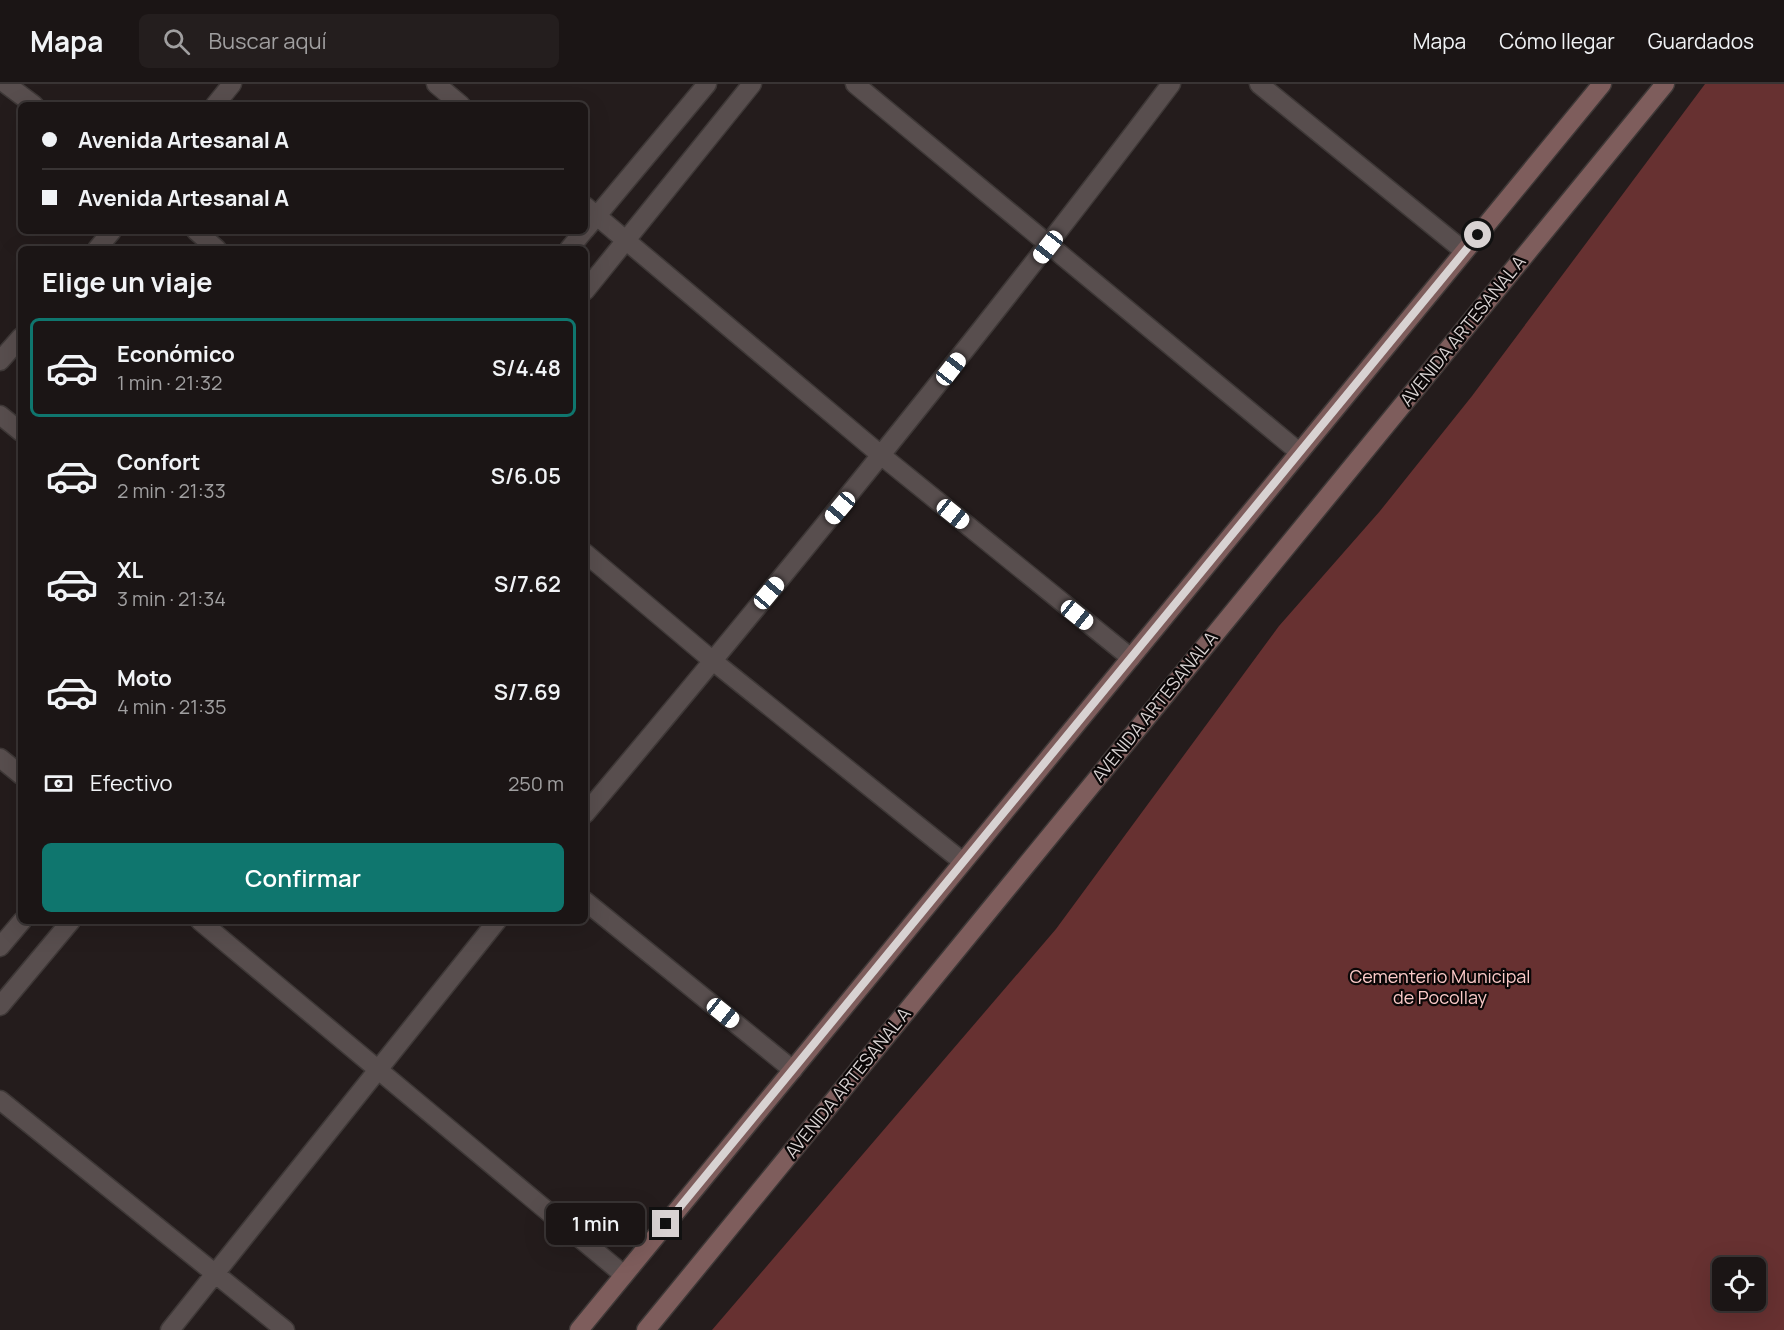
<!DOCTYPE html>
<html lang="es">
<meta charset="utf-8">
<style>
:root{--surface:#1b1515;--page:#241e1e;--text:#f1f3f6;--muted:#a09fa0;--line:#393434;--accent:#0f766e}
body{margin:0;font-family:Manrope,sans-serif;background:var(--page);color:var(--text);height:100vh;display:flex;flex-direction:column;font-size:22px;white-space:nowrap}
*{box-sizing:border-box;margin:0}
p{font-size:20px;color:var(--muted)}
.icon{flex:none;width:33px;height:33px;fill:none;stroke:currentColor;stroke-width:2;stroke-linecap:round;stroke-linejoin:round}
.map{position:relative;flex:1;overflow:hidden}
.panel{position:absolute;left:18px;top:162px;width:570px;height:678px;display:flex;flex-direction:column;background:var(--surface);border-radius:9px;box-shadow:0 6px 24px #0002,0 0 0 2px var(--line)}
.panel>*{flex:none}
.guide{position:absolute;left:18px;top:18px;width:570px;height:132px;border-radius:9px;box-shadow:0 6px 24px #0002,0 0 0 2px var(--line);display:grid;align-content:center;height:132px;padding:0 24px;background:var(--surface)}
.controls{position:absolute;left:1712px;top:1173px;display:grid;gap:12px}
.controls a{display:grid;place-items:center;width:54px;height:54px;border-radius:9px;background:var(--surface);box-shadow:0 6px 24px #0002,0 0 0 2px var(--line);font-size:30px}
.end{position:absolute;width:27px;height:27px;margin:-14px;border:8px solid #d8d2d2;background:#111;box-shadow:0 0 0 3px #111}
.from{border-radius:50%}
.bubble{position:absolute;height:42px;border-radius:9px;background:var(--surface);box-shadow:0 6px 24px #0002,0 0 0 2px var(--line);font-size:20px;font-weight:600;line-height:42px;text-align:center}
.car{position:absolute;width:18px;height:36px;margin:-18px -9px;border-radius:8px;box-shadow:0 0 4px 2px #0007;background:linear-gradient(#fff 24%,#345 0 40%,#fff 0 76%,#345 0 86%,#fff 0)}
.guide b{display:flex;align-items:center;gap:21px;height:57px;font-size:22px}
.guide b+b{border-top:2px solid var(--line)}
.guide i{width:15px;height:15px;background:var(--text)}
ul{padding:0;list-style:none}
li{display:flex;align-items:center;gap:18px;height:99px;margin:0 12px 9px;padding:0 12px;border:3px solid transparent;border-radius:9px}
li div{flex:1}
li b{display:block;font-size:22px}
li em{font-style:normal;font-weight:600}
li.on{border-color:var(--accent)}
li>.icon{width:54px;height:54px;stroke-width:1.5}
h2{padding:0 24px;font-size:27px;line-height:72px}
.pay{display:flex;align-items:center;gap:15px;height:66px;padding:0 24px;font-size:22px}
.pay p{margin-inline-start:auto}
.action{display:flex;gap:12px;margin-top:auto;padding:12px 24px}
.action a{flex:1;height:69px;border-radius:9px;background:var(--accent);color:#fff;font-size:24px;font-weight:600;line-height:69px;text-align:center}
header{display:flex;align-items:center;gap:36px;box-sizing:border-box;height:84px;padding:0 30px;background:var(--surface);border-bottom:2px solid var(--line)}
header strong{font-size:28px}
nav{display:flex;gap:33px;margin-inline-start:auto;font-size:21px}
.search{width:420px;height:54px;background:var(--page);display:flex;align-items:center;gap:15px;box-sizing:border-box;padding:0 21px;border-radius:9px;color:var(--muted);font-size:22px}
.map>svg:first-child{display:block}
</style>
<header>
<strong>Mapa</strong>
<div class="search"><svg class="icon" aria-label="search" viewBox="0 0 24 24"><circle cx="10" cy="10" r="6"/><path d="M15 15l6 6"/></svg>Buscar aquí</div>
<nav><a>Mapa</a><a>Cómo llegar</a><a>Guardados</a></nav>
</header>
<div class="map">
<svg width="1784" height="1246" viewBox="0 0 1784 1246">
<rect width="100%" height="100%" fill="#241c1c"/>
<!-- green -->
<path fill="#673131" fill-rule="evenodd" d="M1705,0H1784V1246H712L1056,845L1279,542L1380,427L1472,312ZM1722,1184H1755V1216H1722Z"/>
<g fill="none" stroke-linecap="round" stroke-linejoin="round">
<!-- street casing -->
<g stroke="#3e3837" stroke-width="21">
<path id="street" d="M6,0L34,21
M436,0L461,21
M855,0L1299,368
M1259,0L1464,167
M215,21L232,0
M585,122L882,372L1131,574
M585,146L707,0
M196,147L217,165
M97,165L112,147
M569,165L584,147
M585,207L752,0
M0,277L21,253
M0,331L21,348
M585,469L713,577L963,778
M0,674L21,691
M585,730C786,491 983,249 1171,0
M585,817L793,986
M200,837L624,1191
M0,863L22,837
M0,922L71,837
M0,1016L285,1246
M170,1246L497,837"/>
</g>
<!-- secondary casing -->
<g stroke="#3e3837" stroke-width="21">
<path id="secondary" d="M579,1246L1602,0
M646,1246L1665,0"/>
</g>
<!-- street -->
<use href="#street" stroke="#584e4e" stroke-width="18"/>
<!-- secondary -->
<use href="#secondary" stroke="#7e5d5c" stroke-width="18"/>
</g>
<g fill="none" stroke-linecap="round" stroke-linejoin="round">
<!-- route -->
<path stroke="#d8d2d2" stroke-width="8" d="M666,1140L1478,151"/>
</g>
<g text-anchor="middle" stroke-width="4.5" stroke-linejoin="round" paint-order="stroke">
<!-- street labels -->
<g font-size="18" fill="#d8d2d2" stroke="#0b0707">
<text transform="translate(1463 247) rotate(-51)" y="6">AVENIDA ARTESANAL A</text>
<text transform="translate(1155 623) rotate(-51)" y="6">AVENIDA ARTESANAL A</text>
<text transform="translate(848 999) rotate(-51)" y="6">AVENIDA ARTESANAL A</text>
</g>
<!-- park labels -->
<g font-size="18" fill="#fbcac8" stroke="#0b0707">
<text x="1440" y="899">Cementerio Municipal<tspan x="1440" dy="21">de Pocollay</tspan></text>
</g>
</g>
</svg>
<div class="controls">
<a><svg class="icon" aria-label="locate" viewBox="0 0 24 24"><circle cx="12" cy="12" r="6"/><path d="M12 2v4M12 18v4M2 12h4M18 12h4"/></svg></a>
</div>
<i class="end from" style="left:1478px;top:151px"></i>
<i class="end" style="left:666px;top:1140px"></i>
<div class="bubble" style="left:546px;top:1119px;width:99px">1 min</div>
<i class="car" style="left:1048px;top:163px;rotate:218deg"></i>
<i class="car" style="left:951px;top:285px;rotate:38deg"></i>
<i class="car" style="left:840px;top:424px;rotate:220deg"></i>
<i class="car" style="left:953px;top:430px;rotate:129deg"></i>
<i class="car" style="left:769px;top:509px;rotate:40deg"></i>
<i class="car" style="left:1077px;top:531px;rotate:129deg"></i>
<i class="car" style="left:723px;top:929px;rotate:129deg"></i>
<div class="guide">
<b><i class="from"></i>Avenida Artesanal A</b>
<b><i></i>Avenida Artesanal A</b>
</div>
<section class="panel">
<h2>Elige un viaje</h2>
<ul>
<li class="on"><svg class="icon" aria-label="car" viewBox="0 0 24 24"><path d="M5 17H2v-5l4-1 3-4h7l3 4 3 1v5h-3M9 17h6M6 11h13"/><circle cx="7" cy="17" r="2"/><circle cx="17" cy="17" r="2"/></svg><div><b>Económico</b><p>1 min · 21:32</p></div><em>S/4.48</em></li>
<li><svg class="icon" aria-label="car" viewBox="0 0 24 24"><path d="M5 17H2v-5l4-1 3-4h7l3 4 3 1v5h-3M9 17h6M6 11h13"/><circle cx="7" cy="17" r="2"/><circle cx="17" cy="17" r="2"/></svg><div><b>Confort</b><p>2 min · 21:33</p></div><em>S/6.05</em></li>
<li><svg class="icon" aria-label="car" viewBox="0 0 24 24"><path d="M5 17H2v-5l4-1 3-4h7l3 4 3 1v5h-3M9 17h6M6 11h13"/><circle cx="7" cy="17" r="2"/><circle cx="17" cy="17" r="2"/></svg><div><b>XL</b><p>3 min · 21:34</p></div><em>S/7.62</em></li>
<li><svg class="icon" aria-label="car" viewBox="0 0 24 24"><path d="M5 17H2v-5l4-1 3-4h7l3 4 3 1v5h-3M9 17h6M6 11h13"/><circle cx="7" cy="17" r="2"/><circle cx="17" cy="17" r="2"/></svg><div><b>Moto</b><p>4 min · 21:35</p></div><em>S/7.69</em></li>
</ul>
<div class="pay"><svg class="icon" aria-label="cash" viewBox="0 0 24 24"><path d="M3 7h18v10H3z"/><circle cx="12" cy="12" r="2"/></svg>Efectivo<p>250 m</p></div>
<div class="action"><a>Confirmar</a></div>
</section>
</div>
